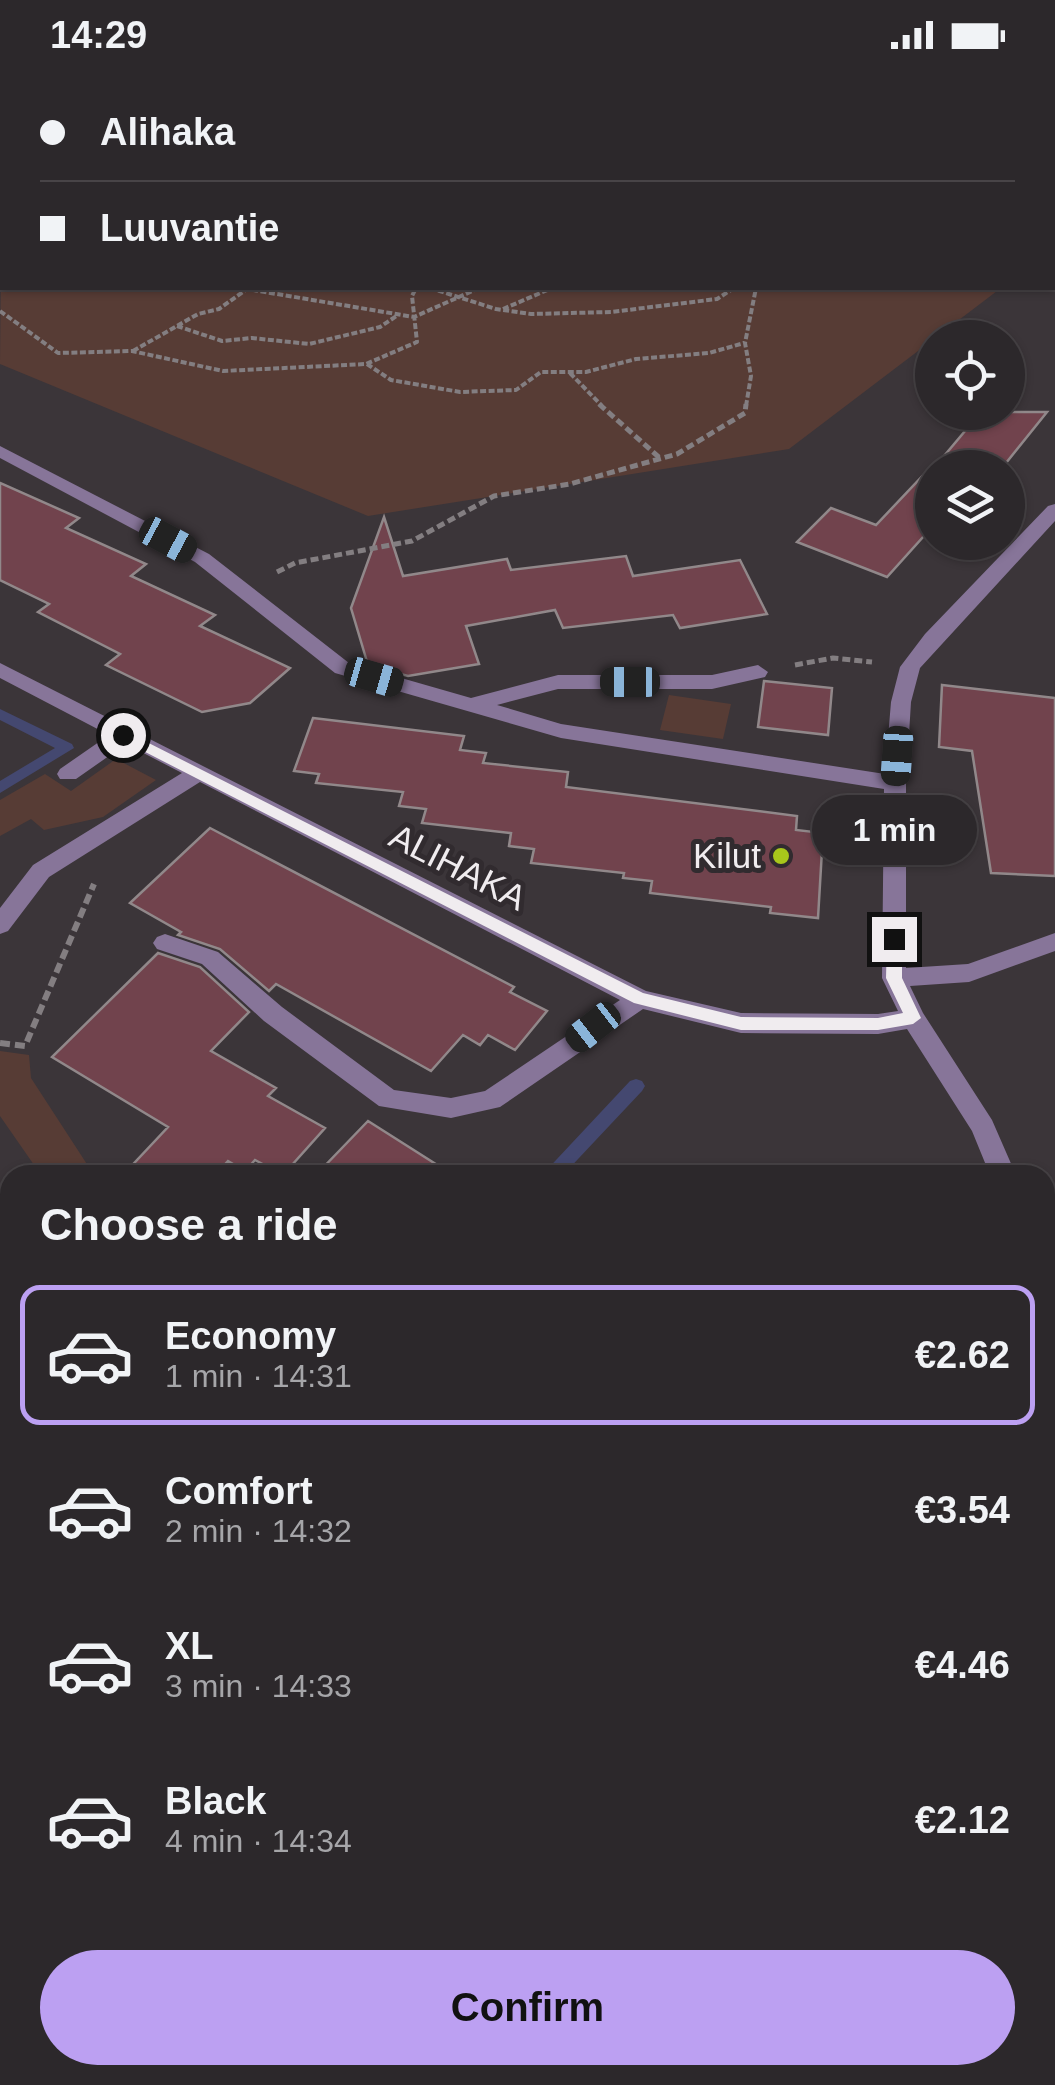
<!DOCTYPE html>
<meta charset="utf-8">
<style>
:root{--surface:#2c282b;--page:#383437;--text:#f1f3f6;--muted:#a6a6a9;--line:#484447;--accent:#bca0f2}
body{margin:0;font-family:Arial,sans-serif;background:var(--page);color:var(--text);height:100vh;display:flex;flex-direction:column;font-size:38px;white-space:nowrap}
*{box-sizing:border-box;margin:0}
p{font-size:32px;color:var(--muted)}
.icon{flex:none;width:55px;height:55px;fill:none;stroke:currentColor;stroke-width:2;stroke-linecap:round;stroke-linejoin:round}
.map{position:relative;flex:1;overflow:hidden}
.panel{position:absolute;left:0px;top:1095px;width:1055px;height:920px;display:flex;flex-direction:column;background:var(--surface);border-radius:30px 30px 0 0;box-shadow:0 2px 8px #0004,0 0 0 2px var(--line)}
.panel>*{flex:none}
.guide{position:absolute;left:0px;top:0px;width:1055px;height:220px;box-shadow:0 2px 8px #0004,0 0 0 2px var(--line);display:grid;align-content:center;height:220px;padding:0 40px;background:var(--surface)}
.buttons{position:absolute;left:915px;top:250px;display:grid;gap:20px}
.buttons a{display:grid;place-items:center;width:110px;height:110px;border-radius:50%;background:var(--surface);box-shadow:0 2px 8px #0004,0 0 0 2px var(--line);font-size:50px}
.end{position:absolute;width:45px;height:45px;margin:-22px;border:12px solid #f0ecef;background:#111;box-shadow:0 0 0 5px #111}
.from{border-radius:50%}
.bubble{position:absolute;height:70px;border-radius:35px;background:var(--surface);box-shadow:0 2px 8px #0004,0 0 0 2px var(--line);font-size:32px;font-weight:800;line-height:70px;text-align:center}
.car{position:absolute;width:30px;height:60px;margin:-30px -15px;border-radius:12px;box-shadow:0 0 8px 2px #0007;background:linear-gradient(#222 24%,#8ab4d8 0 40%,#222 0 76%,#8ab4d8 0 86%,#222 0)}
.guide b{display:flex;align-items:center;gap:35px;height:95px;font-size:38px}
.guide b+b{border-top:2px solid var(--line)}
.guide i{width:25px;height:25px;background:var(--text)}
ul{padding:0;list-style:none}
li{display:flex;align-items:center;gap:30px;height:140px;margin:0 20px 15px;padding:0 20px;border:5px solid transparent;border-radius:20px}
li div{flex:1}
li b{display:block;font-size:38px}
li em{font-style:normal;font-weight:800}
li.selected{border-color:var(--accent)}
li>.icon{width:90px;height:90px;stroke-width:1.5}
h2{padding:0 40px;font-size:45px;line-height:120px}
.primary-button{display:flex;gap:20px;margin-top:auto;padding:20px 40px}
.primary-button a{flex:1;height:115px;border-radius:60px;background:var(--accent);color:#111;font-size:40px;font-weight:800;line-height:115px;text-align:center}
.status{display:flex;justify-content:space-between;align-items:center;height:70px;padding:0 50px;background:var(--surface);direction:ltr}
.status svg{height:28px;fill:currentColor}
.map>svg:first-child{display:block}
</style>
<div class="status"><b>14:29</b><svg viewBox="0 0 49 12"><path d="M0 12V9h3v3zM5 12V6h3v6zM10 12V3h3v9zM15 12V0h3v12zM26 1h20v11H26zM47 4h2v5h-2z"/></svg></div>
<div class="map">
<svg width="1055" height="2015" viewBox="0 0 1055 2015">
<rect width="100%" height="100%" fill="#3b3539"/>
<!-- green -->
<path fill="#573c35" d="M68,0H1055V176L1053,178L1052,2H66Z
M2,82V218H1001L789,379L368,446L0,294Z
M669,625L731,634L723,669L660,660Z
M116,689L156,710L103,747L44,760L31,749L0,766V730L45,704L71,721Z
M0,981L29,985L31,1008L94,1105H41L0,1046Z
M1045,1535L1055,1540V2015H930L932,2005H1045Z"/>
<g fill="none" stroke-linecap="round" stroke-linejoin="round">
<!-- stream -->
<path fill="#444870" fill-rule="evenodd" d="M0,639L72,674L74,678L0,723V711L55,678L0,650Z
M636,1009L642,1011L645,1016L642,1021L563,1105H542L630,1011Z
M10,1664V1692L0,1697V1669Z"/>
</g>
<!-- building -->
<path fill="#71434d" stroke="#91888a" stroke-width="2.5" d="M981,342H1047L1002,398H934Z
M932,396V457L887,507L797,472L831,438L876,455Z
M0,413L79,448L66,458L146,494L131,506L215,545L200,556L290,598L250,633L202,642L106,595L120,584L38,542L49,534L0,510Z
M384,447L403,506L507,489L511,500L626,486L633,506L740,490L767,544L680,558L673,545L563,558L555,540L466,556L479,594L408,606L368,595L351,538Z
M764,611L832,618L828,665L758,657Z
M942,615L1055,628V806L991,803L972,681L939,677Z
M313,648L464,666L460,680L486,683L483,693L568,702L566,717L797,746L796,760L823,763L818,848L770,843L771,837L650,823L652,811L623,808L624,803L531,793L534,779L509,776L511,763L422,753L426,739L399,736L403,722L316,713L319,704L294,701Z
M210,758L514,917L510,922L547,941L515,980L488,965L480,975L463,965L431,1001L276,914L269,921L220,879L178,865L181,862L130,833Z
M158,883L200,897L249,942L211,981L276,1018L268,1026L325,1058L283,1105L255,1090L245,1101L228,1091L215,1105H123L168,1057L52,987Z
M368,1051L453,1105H316Z"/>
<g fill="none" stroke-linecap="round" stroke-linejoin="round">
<!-- path-far3 -->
<path stroke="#837e81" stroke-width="4" stroke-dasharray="6 2.5" stroke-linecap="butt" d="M895,2L900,0
M430,218L496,239L531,244L611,242L717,229L734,218
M503,239L552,218
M0,241L58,283L132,281L223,301L366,294L417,272L412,226L416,218
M177,256L222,271L252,268L309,274L380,257L398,245
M133,281L198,244L219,239L247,219L414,247L479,218
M367,294L391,310L460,322L516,320L541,302H586L636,289L709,283L744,273
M570,303L602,336
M746,336L751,306L745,273L756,218"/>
<!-- path-far2 -->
<path stroke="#837e81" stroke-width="5" stroke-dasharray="8 4" stroke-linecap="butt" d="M599,334L661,389
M277,502L295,493L412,471L494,426L570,414L677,384L745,343L746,334
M795,595L833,588L872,592"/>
<!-- path-far1 -->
<path stroke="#837e81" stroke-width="6" stroke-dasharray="10 5" stroke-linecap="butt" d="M0,973L25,976L94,814"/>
<!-- path -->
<path stroke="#837e81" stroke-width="8" stroke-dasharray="12 6" stroke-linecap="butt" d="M1045,1373L1055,1376
M1045,1780H1055
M1045,1949L1055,1965"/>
<!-- minor -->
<path fill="#877599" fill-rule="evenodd" d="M0,376L209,484L349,593L471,628L558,605H712L758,595L768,602L765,607L712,619H558L497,635L561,654L885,704L891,632L900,597L925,564L1048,436L1055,434V451L920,598L911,632L906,713V898L968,894L1055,863V881L969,912L910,916L923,943L992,1050L1016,1105H990L972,1061L907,959L878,964L741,963L643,939L500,1037L451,1048L379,1036L264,951L202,894L157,879L153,873L157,867L165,864L218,882L282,937L394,1020L451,1028L485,1021L620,930L200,712L49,807L8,861L0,864V838L33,795L182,703L126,674L76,709H60L57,704L60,699L109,665L0,608V593L646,921L741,943L878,944L898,941L882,908L884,719L561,668L335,603L195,492L0,388Z
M1055,1144V1168L1045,1169V1145Z
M0,1230L10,1233V1265L0,1262Z
M1045,1439L1055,1443V1474L1045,1470Z
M10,1536V1573L0,1578V1541Z
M849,2005H885L883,2015H847Z"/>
<!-- major -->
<path stroke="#d7b2fa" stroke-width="25" d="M22,2L24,0
M0,29L2,26"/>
</g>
<!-- route -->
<path fill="#f0ecef" d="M123,660L643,923L741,947L878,948L903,943L886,908L887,869L894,863L902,869V908L921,948L913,954L878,960H741L634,933L118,668L116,665Z"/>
<!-- markers -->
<circle fill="#a8c71b" stroke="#312b2f" stroke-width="4" cx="781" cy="786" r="10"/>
<g text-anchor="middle" stroke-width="10" stroke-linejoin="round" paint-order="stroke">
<!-- poi labels -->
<g font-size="35" fill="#f0ecef" stroke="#312b2f" text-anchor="end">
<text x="761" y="798">Kilut</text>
</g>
<!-- street labels -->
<g font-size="35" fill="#f0ecef" stroke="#312b2f">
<text transform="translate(458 797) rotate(27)" y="12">ALIHAKA</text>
</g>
</g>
</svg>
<div class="buttons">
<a><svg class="icon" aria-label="locate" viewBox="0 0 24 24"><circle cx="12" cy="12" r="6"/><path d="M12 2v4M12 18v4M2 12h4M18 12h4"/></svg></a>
<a><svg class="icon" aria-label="layers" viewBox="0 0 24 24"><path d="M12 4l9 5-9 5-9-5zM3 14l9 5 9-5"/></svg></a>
</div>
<i class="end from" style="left:123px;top:665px"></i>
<i class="end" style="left:894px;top:869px"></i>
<div class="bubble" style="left:812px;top:725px;width:165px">1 min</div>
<i class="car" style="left:168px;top:470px;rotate:118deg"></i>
<i class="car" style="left:374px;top:607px;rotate:106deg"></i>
<i class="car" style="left:630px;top:612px;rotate:270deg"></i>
<i class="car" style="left:897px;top:686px;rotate:184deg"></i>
<i class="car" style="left:593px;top:957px;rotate:232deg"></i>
<div class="guide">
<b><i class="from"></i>Alihaka</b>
<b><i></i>Luuvantie</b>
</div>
<section class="panel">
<h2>Choose a ride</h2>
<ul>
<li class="selected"><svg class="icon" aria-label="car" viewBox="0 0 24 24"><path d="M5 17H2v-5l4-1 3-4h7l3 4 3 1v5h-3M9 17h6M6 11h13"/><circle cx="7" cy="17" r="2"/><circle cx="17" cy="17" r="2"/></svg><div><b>Economy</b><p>1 min · 14:31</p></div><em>€2.62</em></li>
<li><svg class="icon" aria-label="car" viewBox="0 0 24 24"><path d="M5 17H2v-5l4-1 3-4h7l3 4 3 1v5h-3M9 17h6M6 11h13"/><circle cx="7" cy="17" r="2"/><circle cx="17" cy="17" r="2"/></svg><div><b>Comfort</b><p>2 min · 14:32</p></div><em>€3.54</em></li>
<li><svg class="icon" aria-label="car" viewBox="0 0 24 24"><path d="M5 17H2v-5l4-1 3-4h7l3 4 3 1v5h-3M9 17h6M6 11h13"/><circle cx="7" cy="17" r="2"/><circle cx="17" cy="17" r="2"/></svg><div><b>XL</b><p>3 min · 14:33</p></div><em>€4.46</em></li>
<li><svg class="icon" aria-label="car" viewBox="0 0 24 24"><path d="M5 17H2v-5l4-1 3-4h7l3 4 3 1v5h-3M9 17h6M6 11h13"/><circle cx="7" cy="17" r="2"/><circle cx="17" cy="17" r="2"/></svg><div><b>Black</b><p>4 min · 14:34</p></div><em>€2.12</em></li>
</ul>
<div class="primary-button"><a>Confirm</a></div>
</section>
</div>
